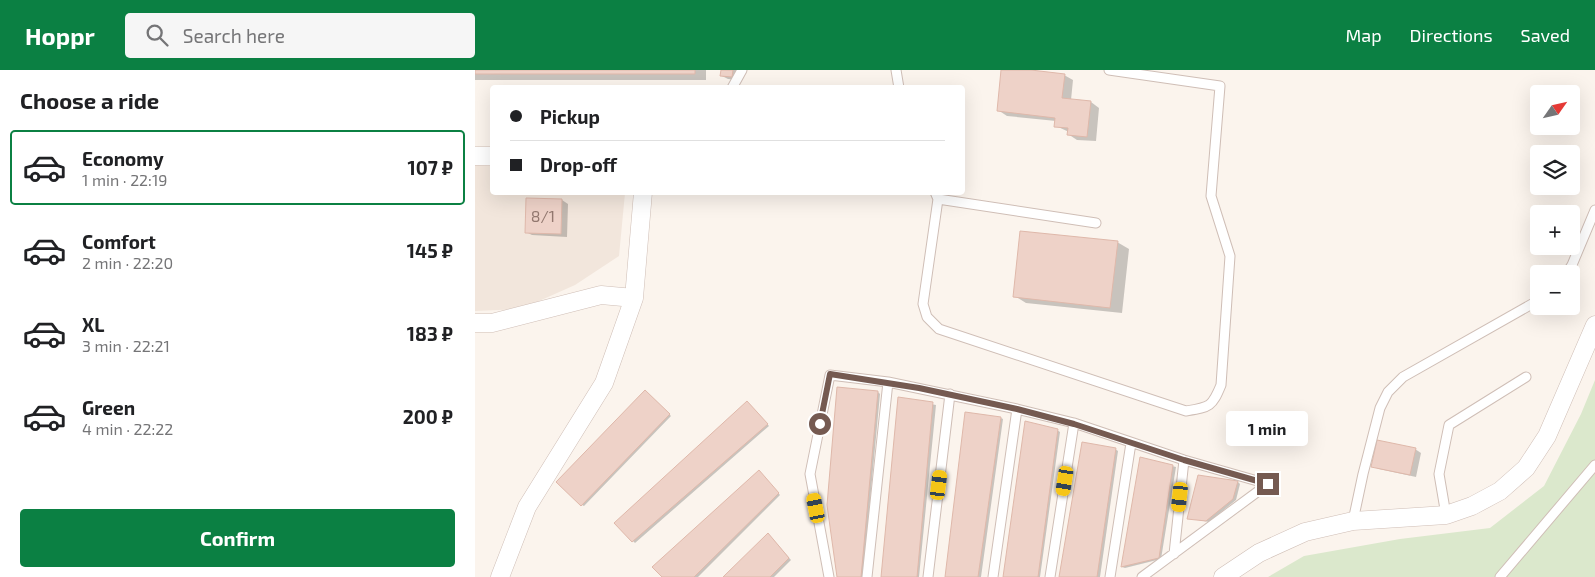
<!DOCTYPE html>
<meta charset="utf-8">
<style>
:root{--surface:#fff;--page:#f6f6f6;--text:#202124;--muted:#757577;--line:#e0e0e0;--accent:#0b8043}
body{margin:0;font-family:"Exo 2",sans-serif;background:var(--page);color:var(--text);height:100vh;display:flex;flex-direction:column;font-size:19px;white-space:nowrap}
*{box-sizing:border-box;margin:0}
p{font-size:16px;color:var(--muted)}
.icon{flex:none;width:28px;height:28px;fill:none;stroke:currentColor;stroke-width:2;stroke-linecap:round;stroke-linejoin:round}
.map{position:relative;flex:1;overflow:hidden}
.drawer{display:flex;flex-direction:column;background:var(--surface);width:475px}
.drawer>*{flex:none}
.guide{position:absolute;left:15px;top:15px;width:475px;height:110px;border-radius:5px;box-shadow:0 5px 20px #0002;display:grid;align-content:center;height:110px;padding:0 20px;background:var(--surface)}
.needle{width:32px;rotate:56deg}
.buttons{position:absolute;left:1055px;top:15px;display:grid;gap:10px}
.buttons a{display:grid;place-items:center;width:50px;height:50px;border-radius:5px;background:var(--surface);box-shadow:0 5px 20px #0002;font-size:25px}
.end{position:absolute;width:22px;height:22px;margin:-11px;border:6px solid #755a51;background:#fff;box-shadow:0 0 0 2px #fff}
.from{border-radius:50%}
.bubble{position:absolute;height:35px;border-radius:5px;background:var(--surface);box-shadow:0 5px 20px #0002;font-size:16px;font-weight:700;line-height:35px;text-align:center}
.car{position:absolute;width:15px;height:30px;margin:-15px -8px;border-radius:6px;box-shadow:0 0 4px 1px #0007;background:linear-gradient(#f5c518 24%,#345 0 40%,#f5c518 0 76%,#345 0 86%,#f5c518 0)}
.guide b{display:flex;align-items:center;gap:18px;height:48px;font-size:19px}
.guide b+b{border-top:1px solid var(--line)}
.guide i{width:12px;height:12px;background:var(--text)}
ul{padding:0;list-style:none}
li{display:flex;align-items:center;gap:15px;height:75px;margin:0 10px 8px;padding:0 10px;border:2px solid transparent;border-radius:5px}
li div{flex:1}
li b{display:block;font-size:19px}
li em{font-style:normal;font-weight:700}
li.current{border-color:var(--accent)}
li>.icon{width:45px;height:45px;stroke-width:1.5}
h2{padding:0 20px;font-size:22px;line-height:60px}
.action{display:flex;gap:10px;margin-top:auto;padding:10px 20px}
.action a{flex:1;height:58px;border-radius:5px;background:var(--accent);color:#fff;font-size:20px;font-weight:700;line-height:58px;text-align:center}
header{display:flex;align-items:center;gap:30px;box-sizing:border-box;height:70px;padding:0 25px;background:var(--accent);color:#fff}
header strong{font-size:24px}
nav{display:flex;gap:28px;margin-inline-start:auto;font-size:18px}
.search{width:350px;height:45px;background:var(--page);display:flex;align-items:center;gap:12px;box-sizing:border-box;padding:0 18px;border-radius:5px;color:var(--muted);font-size:19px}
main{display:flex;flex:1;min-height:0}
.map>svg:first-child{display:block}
</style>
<header>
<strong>Hoppr</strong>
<div class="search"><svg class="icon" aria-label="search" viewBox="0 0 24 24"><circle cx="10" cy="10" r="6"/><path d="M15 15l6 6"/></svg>Search here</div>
<nav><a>Map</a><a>Directions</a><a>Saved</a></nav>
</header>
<main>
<section class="drawer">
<h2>Choose a ride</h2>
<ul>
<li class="current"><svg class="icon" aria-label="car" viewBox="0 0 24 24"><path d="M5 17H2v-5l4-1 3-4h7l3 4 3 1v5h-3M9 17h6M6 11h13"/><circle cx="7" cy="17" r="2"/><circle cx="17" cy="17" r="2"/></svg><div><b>Economy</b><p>1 min · 22:19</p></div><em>107 ₽</em></li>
<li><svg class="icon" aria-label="car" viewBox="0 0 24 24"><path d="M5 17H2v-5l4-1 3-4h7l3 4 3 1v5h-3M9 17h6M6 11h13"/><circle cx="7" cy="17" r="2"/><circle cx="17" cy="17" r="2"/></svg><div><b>Comfort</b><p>2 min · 22:20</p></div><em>145 ₽</em></li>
<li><svg class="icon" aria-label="car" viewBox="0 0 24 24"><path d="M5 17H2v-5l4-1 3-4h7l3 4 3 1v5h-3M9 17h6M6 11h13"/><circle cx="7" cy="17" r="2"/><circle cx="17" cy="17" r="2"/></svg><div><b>XL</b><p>3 min · 22:21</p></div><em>183 ₽</em></li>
<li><svg class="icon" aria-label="car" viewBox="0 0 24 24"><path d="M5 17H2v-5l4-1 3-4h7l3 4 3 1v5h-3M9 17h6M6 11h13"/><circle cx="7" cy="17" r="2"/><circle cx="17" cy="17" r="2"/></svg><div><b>Green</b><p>4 min · 22:22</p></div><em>200 ₽</em></li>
</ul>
<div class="action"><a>Confirm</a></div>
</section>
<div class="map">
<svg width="1120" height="507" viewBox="0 0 1120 507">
<rect width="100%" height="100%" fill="#fbf4ed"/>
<!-- residential -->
<path fill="#f2e6dc" d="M0,95L17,96L18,122L150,123L144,186L100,215L46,239L0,241Z"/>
<!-- green -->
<path fill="#dbe8cc" d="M1120,310V507H793L829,486L925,469L1015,458L1069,416L1106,344Z"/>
<!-- shadow -->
<path fill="#0003" d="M0,0H231V10H0Z
M247,0H263V10L253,9L247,6Z
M527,0H545L589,5L598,10L596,30L616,32L624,38L621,71L602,70L593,64L594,62L581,56V51L532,46L523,40Z
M87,130L93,134L92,167L57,165L51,162Z
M642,172L654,179L647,243L551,233L540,226Z
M403,322L405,324L388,507H363Z
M173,323L196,346L109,436L107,435Z
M424,328L461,335L444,507H407Z
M273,333L294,356L160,473L158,471L141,453Z
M526,348L528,349L506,507H471Z
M582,360L585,362L565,507H529Z
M640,379L643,381L625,507H585Z
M940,379L946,383L941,407L904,399L898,396Z
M666,388L701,397L686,489L650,498L647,497Z
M284,401L305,425L223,507H189Z
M763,412L765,414L761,430L734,452L713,448Z
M295,466L316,490L299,507H250Z"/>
<!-- building -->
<path fill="#eed2c8" stroke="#dfb8aa" d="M0,0H220V4H0Z
M246,0H258L257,7L245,6Z
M526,0H556L590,4L587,28L616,31L612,67L592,65L593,58L579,57L580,48L522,41Z
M51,128L87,129L86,164L50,163Z
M545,161L643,171L635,238L538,227Z
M362,317L403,321L386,507H362L352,435Z
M170,320L195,344L106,436L81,412Z
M423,327L458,332L442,507H406Z
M272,331L293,354L157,472L139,453Z
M490,342L526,347L503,507H470Z
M550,351L583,359L563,507H528Z
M902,370L941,378L935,405L896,397Z
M607,372L641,378L622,507H584Z
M665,387L698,395L684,488L646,497Z
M284,400L304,423L219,507H187L177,497Z
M723,405L763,411L758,429L731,451L712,449Z
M293,463L314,488L295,507H248Z"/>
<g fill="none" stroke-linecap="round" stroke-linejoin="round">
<!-- lane casing -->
<g stroke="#cfbeb6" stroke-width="11">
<path id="lane" d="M421,0L424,18
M257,18L267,0
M460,122L463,129L448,234L452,247L464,259L711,341C735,337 737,337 746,315L755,186L736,126L745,16L634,0
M463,129L621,153
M1091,204L1097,195L1120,140
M971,445L964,404L974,355L1051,307
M878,451L888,404L905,338L913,322L928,307L1064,230
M699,484L709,390
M354,507L335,404L355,305L413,312L542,339L599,353L709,390L793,414L667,507
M392,507L413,312
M453,507L475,324
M518,507L542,339
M575,507L599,353
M635,507L656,373
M1025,507L1120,395"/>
</g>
<!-- street casing -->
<g stroke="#cfbeb6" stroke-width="19">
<path id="street" d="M0,86H18
M0,253H17L126,225L159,228
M25,507L52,437L129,313L159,228L168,122
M748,507L784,483L830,462L878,451L971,445L997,436L1025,421L1051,398L1072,366L1120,255"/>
</g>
<!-- lane -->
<use href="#lane" stroke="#fff" stroke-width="9"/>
<!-- street -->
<use href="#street" stroke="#fff" stroke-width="18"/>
</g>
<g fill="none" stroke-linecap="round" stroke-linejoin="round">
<!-- route -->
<path stroke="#755a51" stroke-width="6" d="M345,354L355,304L444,318L542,339L599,354L709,390L793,414"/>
</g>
<g text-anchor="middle" stroke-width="4.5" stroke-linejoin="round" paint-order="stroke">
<!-- number labels -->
<g font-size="16" fill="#93786f">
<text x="68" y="152">8/1</text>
</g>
</g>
</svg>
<div class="buttons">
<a><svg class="needle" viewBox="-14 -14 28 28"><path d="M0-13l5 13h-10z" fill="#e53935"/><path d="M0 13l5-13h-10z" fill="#757577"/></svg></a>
<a><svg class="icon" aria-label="layers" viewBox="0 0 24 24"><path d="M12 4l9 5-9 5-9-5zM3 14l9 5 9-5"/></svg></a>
<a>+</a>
<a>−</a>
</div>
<i class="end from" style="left:345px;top:354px"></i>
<i class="end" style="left:793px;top:414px"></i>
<div class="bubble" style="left:751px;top:341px;width:82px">1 min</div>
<i class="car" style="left:590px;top:411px;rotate:189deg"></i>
<i class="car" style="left:464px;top:415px;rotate:7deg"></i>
<i class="car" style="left:705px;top:427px;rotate:186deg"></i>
<i class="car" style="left:341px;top:438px;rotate:349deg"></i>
<div class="guide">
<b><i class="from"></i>Pickup</b>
<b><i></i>Drop-off</b>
</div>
</div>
</main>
